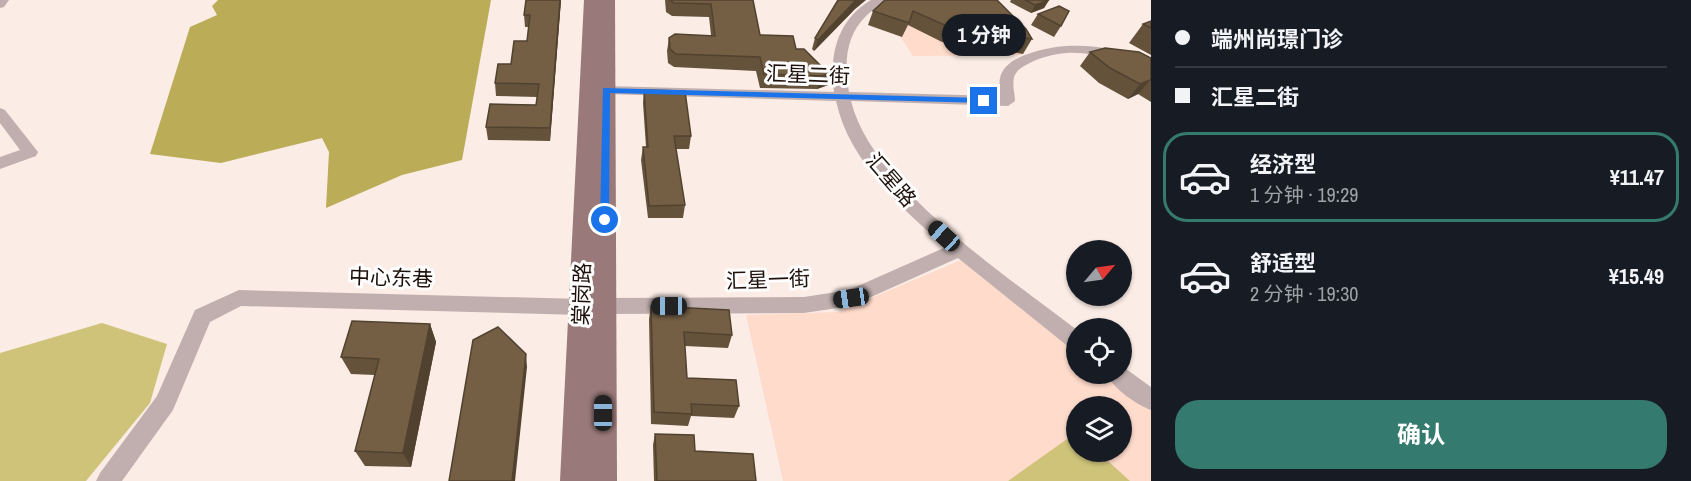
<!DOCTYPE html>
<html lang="zh">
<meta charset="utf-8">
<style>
:root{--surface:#171b24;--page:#20242c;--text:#f1f3f6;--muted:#9ea1a6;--line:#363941;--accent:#357a6f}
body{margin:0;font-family:"Archivo Narrow","Noto Sans SC",sans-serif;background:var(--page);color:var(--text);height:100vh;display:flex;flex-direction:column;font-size:22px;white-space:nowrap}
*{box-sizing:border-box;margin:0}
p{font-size:20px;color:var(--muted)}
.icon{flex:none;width:33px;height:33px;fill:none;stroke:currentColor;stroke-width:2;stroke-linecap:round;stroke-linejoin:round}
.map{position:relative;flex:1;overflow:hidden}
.panel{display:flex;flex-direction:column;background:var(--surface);width:540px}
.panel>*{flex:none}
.banner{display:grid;align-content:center;height:132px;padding:0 24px;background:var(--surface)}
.needle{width:39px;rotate:61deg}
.controls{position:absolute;left:1066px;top:240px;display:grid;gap:12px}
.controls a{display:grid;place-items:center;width:66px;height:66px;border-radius:50%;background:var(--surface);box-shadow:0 2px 4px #0004;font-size:30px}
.end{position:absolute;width:27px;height:27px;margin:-14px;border:8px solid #1a73e8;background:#fff;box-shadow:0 0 0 3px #fff}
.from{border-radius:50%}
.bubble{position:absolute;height:42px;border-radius:21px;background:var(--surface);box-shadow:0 2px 4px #0004;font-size:20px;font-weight:700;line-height:42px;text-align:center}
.car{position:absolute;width:18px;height:36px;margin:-18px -9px;border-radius:8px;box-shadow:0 0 4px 2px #0007;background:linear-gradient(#222 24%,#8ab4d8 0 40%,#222 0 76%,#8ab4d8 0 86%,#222 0)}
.banner b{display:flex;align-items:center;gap:21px;height:57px;font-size:22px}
.banner b+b{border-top:2px solid var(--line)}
.banner i{width:15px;height:15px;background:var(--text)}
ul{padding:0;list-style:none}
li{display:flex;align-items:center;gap:18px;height:90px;margin:0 12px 9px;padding:0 12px;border:3px solid transparent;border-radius:24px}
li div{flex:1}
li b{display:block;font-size:22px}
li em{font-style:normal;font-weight:700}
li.selected{border-color:var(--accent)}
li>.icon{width:54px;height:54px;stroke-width:1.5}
.button{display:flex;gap:12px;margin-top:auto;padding:12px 24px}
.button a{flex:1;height:69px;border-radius:24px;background:var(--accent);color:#fff;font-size:24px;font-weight:700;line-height:69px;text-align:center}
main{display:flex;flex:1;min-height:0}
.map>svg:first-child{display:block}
</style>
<main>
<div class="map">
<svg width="1151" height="481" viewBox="0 0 1151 481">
<rect width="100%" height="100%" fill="#fbece5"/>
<!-- built -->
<path fill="#ffdbcb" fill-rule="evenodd" d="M886,11L1022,46V55L913,56L900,36L869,23Z
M961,260L1077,351V374H1106L1151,409V481H783L746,315L838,312ZM1077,406H1122V452H1077Z"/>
<!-- green -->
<path fill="#cfc37a" d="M102,323L167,344L150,403L86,481H0V353Z
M1077,432V452H1098L1130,481H1008Z"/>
<!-- forest -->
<path fill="#bbac58" d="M218,0H491L462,160L402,175L326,208L329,152L322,138L221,163L150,154L190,27L217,15L212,6Z"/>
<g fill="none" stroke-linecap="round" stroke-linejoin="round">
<!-- minor -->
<path fill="#c1afaf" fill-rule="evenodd" d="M0,0H9L4,7L0,8Z
M871,0H886C881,6 873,9 867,15C845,36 844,64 849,92L1000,96C1000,90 999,83 1000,78C1003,65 1016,58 1028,54C1068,39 1112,46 1151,61V70C1109,60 1080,43 1036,60C1028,64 1017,68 1014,77C1012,85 1015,94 1015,101L1008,106L851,101C872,187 1008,277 1077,330V351L1070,348L958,258L851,306L804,313L604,314L597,312L594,306L597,300L604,298L804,297L849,290L946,247C901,208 849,161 836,101L606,94L599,90L606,86L834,92C829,55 837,20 871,0Z
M0,108L5,110L38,152L36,156L0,169V157L20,150L0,123Z
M239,290L581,299L588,301L591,307L588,313L581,315L241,306L210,322L173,410L122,481H96L100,473L157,396L195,310Z
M1122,366L1151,387V410C1137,405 1112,388 1107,374H1122Z"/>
<!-- major -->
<path fill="#997979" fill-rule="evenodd" d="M584,0H615L617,481H560Z"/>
</g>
<!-- wall -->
<path fill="#64523b" d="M561,0L550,141L488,140L486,127L536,105L537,97L496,96L495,83L511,64L527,41L529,27H525L524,15Z
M665,0H753L760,35L796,49L831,84L817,89L760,88L756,71L674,67L668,63L667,51L669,38L711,35L709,17L672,16L666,12Z
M885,0L1032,39L1023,54L954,41L942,42L908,25L902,37L868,25L873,11Z
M1011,0H1049L1044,8L1031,13L1010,2Z
M854,10L814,51L812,49L815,38Z
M1038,14L1061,26L1054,37L1031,25Z
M1151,21V55L1129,43L1143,24Z
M1090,52L1151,58V102L1138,94L1128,99L1099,83L1080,66Z
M644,90L691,136L689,149H676L685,205L683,218H648L641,160L643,147H646L643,103Z
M651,306L732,335L728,348L685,346L687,378L739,406L734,418L691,416L688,426L651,424L649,319Z
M430,324L436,342L411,467L365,466L355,451L375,375L351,374L341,357Z
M655,434L695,451L756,481H654L653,445Z"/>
<!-- shaded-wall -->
<path fill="#514230" d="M560,0H561L550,141V128Z
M856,0H866L854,10L814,51L818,40Z
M1049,0L1044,8L1031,13L1035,5Z
M836,71L831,84L817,89L822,76Z
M1150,80L1138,94L1128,99L1140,84Z
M430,324L436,342L411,467L403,453Z
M526,354L527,367L515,481H512Z"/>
<!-- building -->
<path fill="#745f45" stroke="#514230" stroke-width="1.5" d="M526,0H560L550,128L486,127L490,104L536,105L539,84L495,83L498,64H511L514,41H527L530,15H524Z
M670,0H753L760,35L793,36L796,49H804L821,66L836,71L822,76L764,74L760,57L676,54L670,49L669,38L675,34L715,36L711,4L674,3Z
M838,0H856L818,40L815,38Z
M885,0H997L1026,29L1032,39L961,27H949L913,11L909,23L873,11Z
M1025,0H1049L1035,5Z
M1059,6L1069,11L1061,26L1038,14Z
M1151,21V28L1143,24Z
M1105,48L1139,52L1151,58V80H1150L1140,84L1110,68L1090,52Z
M644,90L685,91L691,136H674L685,205L649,206L643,147H648Z
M651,306L729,310L732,335L684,332L687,378L736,380L739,406L691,404L692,414L654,412Z
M352,321L430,324L403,453L355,451L379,359L341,357Z
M498,327L526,354L512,481H449L473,340Z
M655,434L694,435L695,451L753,454L756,481H657Z"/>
<!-- route -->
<path fill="#1a73e8" d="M603,88L984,98L988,101L984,103L610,93L609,220L605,223L600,220Z"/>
<g text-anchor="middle" stroke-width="6" stroke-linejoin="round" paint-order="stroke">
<!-- street labels -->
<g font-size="21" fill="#1e110c" stroke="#fdfdfd">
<text transform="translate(808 75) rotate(2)" y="7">汇星二街</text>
<text transform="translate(891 180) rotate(49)" y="7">汇星路</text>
<text transform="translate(391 278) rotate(2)" y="7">中心东巷</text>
<text transform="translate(768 280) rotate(-2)" y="7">汇星一街</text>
<text transform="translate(582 294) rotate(-88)" y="7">棠岗路</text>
</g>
</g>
</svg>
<div class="controls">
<a><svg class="needle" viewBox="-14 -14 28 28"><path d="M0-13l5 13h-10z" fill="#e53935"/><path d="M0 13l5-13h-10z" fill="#9ea1a6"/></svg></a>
<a><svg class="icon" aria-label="locate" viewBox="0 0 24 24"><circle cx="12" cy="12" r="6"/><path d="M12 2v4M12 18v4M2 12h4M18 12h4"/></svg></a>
<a><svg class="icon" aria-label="layers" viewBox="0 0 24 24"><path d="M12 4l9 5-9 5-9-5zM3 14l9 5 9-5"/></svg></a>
</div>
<i class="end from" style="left:605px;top:220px"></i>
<i class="end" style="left:984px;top:101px"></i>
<div class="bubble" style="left:942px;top:14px;width:84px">1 分钟</div>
<i class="car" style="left:944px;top:236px;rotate:312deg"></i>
<i class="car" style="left:851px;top:298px;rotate:262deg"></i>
<i class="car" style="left:669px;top:306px;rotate:270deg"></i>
<i class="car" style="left:603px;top:413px;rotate:0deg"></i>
</div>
<section class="panel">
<div class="banner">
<b><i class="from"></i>端州尚璟门诊</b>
<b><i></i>汇星二街</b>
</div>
<ul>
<li class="selected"><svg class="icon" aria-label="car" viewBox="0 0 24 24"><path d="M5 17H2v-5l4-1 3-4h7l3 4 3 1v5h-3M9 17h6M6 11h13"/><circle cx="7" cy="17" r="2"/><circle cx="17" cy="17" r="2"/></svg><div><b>经济型</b><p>1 分钟 · 19:29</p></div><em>¥11.47</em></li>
<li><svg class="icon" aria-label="car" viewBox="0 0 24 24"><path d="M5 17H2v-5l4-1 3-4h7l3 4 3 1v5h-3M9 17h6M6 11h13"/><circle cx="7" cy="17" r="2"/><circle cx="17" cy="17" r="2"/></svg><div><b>舒适型</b><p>2 分钟 · 19:30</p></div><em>¥15.49</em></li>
</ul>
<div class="button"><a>确认</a></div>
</section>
</main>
